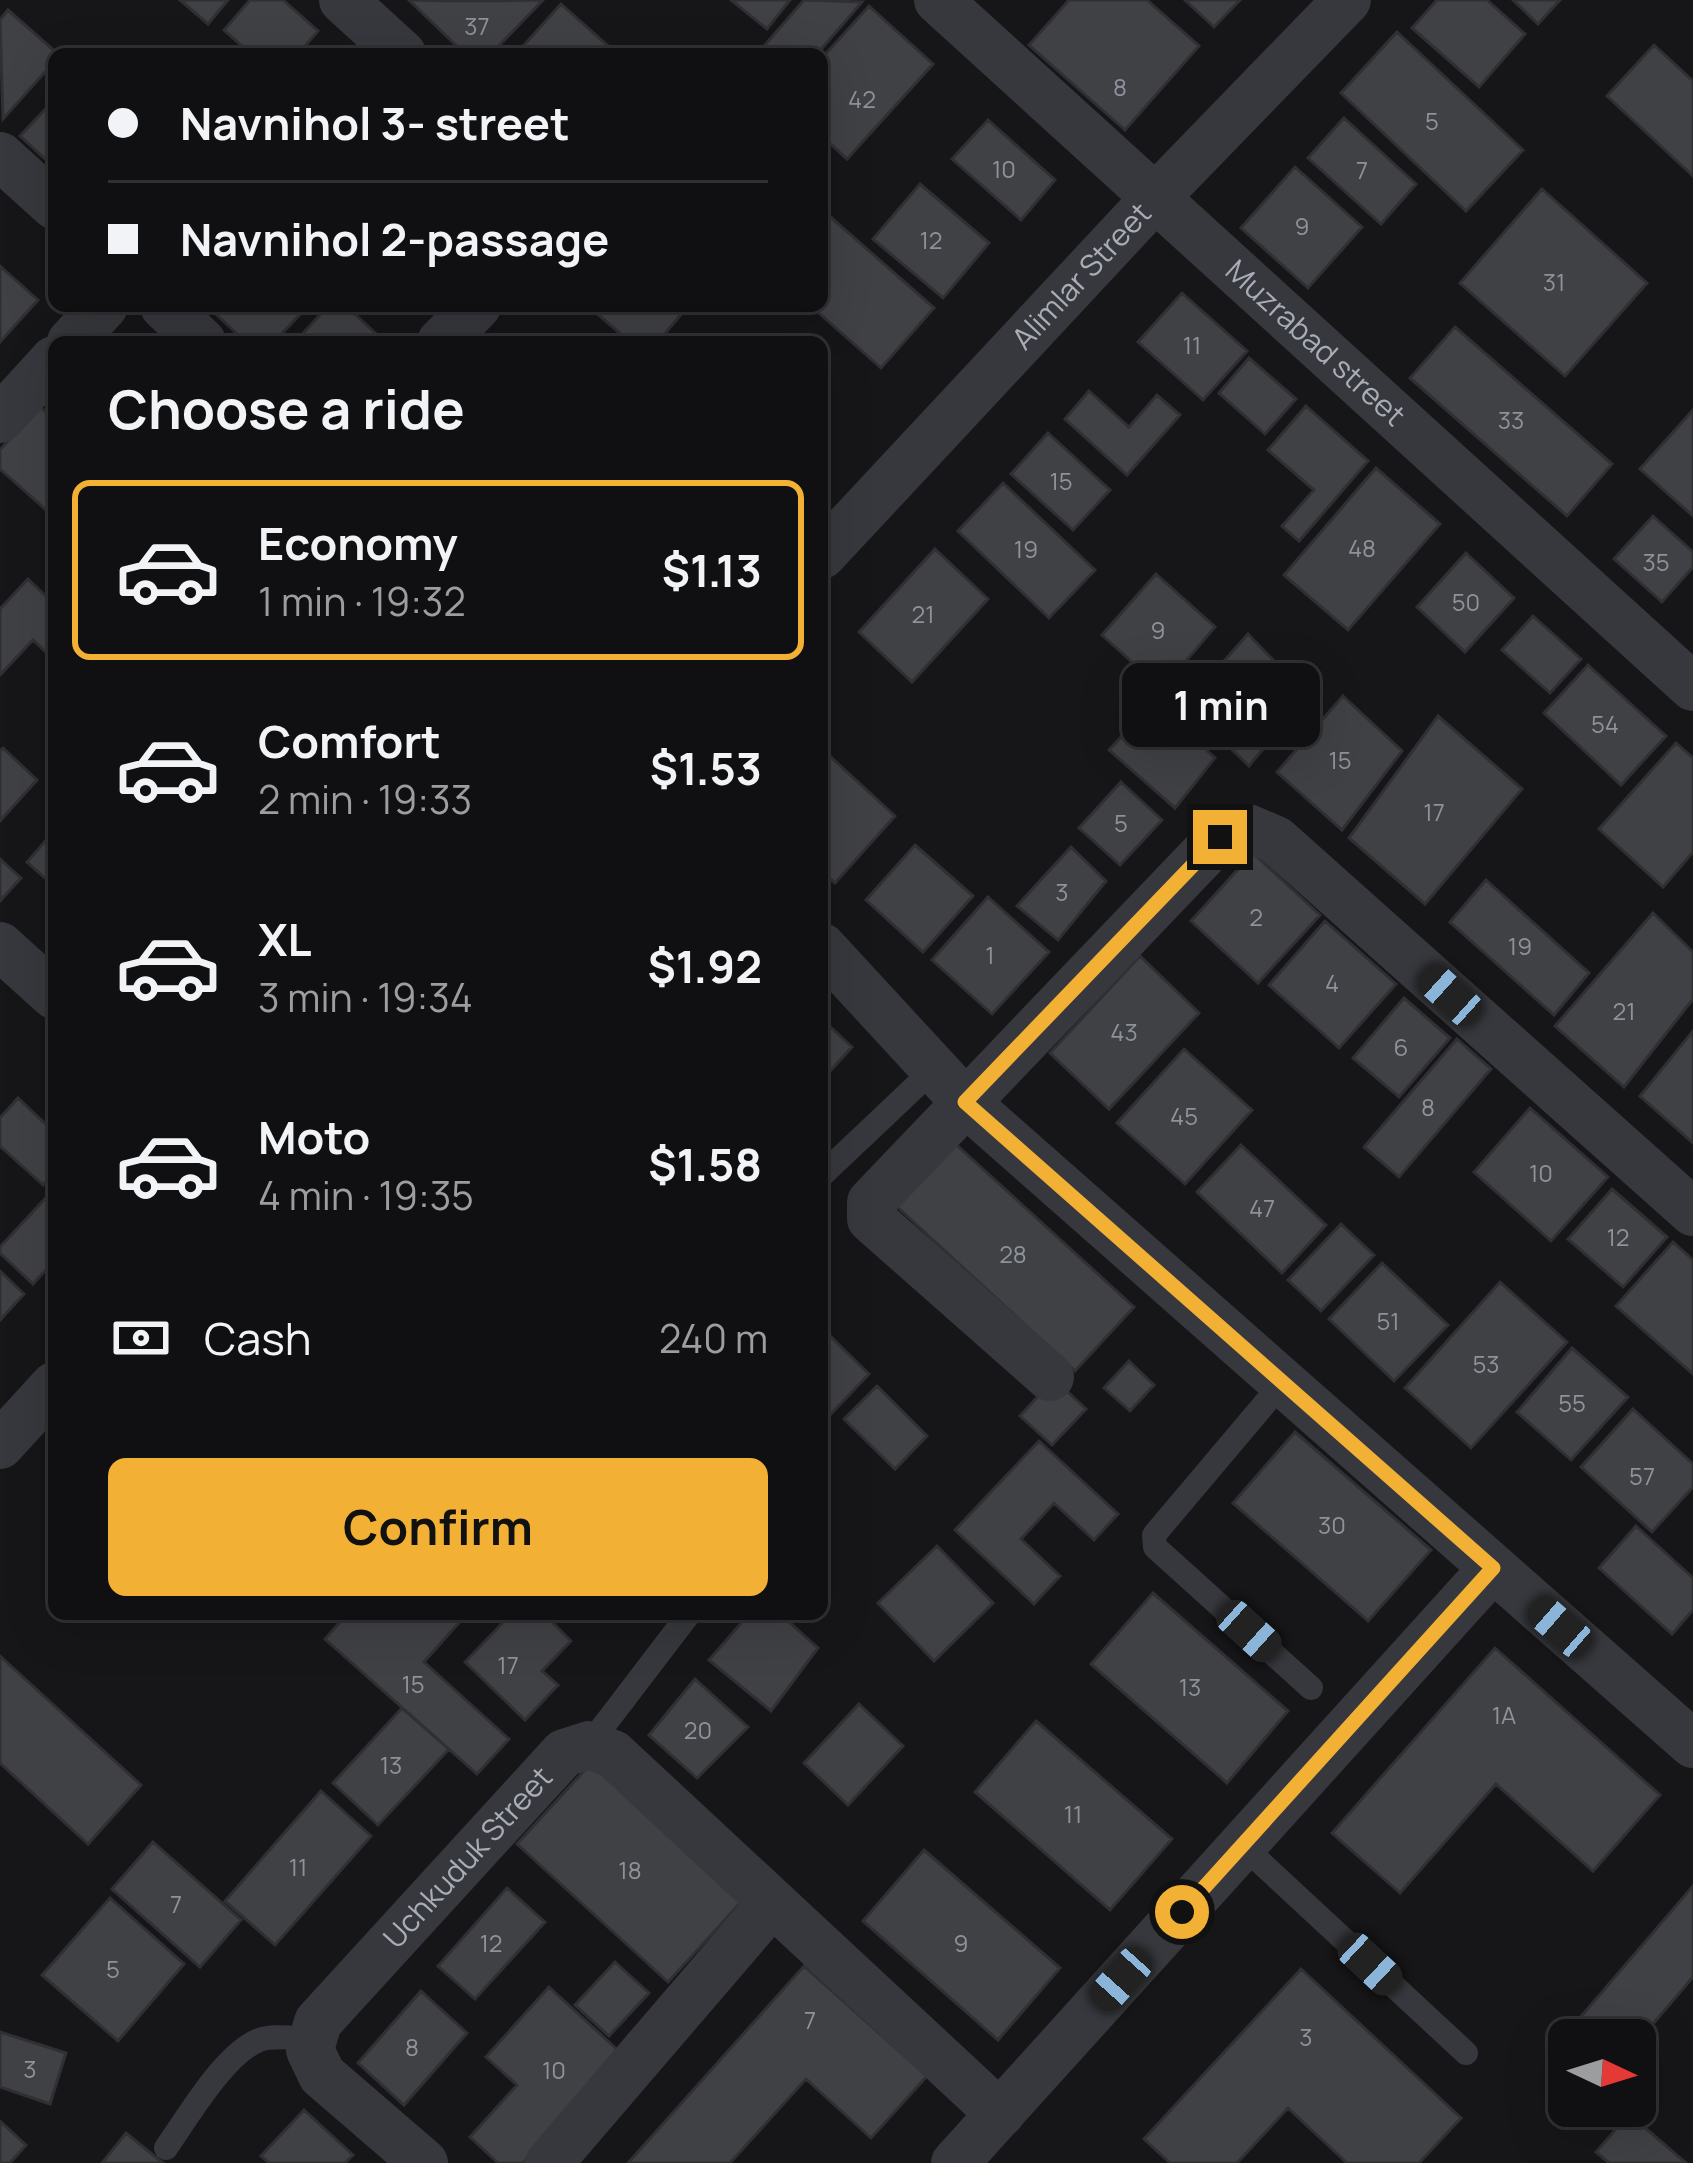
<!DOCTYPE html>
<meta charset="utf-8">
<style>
:root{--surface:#101012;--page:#19191b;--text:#f1f3f6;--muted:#9c9d9f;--line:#303032;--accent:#f2b134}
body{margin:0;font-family:Manrope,sans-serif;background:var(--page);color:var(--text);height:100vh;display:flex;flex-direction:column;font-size:45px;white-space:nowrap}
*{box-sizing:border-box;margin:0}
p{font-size:39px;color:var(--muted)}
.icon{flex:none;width:66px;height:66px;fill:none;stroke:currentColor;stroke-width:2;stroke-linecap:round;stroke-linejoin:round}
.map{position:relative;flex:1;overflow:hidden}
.panel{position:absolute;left:48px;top:336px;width:780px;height:1284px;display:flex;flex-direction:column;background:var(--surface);border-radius:18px;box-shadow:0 12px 48px #0002,0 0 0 3px var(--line)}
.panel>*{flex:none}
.banner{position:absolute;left:48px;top:48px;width:780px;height:264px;border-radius:18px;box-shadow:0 12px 48px #0002,0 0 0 3px var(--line);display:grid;align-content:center;height:264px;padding:0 60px;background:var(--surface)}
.needle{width:78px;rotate:94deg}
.buttons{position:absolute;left:1548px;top:2019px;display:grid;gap:24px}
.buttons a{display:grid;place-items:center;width:108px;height:108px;border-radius:18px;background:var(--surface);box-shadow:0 12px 48px #0002,0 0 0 3px var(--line);font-size:60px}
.end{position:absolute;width:54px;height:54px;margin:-27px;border:15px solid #f2b134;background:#111;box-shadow:0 0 0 6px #111}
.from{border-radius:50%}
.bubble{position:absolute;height:84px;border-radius:18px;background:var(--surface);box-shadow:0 12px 48px #0002,0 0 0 3px var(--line);font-size:39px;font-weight:700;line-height:84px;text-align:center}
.car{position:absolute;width:36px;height:72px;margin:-36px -18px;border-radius:15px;box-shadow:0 0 9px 3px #0007;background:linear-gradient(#222 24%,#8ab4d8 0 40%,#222 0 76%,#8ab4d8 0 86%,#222 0)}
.banner b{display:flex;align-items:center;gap:42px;height:114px;font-size:45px}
.banner b+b{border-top:3px solid var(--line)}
.banner i{width:30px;height:30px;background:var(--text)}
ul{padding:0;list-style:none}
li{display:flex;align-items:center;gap:36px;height:180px;margin:0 24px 18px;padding:0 36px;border:6px solid transparent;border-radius:18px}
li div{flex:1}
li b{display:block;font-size:45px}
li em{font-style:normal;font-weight:700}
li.active{border-color:var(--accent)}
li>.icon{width:108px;height:108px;stroke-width:1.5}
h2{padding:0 60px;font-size:54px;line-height:144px}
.pay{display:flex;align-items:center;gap:30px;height:132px;padding:0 60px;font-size:45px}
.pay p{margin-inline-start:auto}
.cta{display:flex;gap:24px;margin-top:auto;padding:24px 60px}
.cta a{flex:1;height:138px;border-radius:18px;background:var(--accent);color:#111;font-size:48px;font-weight:700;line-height:138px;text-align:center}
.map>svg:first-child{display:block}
</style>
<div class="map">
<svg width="1693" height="2163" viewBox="0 0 1693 2163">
<rect width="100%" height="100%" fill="#161618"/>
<!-- building -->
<path fill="#404145" stroke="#303034" stroke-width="3" d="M180,0H228L208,24Z
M250,0H283L318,31L298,54H251L224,30Z
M409,0L456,1L543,0L491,54H465Z
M731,0H790L767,29Z
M804,0L862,2L817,54H757Z
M1069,0H1147L1199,46L1125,130L1029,45Z
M1185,0H1240L1214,27Z
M1437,0H1487L1525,34L1479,87L1412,28Z
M1513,0H1560L1538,24Z
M561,4L608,46L601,54H516Z
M869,6L933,64L847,159L822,136V58Z
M8,10L58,54H54V62L3,119L0,20Z
M1397,32L1523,150L1466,211L1341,93Z
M1654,45L1693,81V176L1607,96Z
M54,100V167L20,136Z
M1344,118L1416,184L1381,224L1308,158Z
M988,120L1055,180L1021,220L952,159Z
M1295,167L1362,227L1308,288L1241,228Z
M920,184L989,243L943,298L873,239Z
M1542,189L1647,283L1565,376L1460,283Z
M826,213L934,308L881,368L811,306H822V217Z
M0,266L38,300L0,342Z
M1182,293L1247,351L1203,400L1138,342Z
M207,306H308L274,342H246Z
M328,306H346L383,340L295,342Z
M588,306H688L658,342H630Z
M1455,327L1612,464L1567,516L1410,378Z
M1249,358L1296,399L1265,434L1219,393Z
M1089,391L1129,427L1157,395L1180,415L1127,475L1065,419Z
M39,406L54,419V517L0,469V450Z
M1306,406L1368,461L1299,541L1282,526L1314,490L1268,450Z
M1693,410V516L1640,469Z
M1048,433L1110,490L1073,530L1011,474Z
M1376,468L1440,524L1348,630L1284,575Z
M1003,483L1095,570L1049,618L958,531Z
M1653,516L1693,552V567L1662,602L1614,559Z
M935,549L988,599L912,682L859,632Z
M1466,553L1514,598L1465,652L1417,607Z
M1156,574L1215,627L1162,689L1102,635Z
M28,579L54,604V660L33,640L0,675V609Z
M1533,616L1581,659L1550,693L1502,650Z
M1248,634L1307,695L1249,766L1185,705Z
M1588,665L1666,736L1621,785L1544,713Z
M1343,696L1402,751L1342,830L1277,772Z
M1154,702L1215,758L1175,808L1109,750Z
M1438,716L1522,789L1425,904L1349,838Z
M1676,743L1693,758V852L1663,887L1599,829Z
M3,748L37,780L0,821V751Z
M822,749L895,816L835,883L822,872Z
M1121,782L1162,820L1120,865L1079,828Z
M54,831V886L27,862Z
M915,845L973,896L923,952L866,900Z
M1071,847L1106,881L1058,940L1017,906Z
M1253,853L1320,915L1258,983L1191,921Z
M0,859L21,878L0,901Z
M1486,880L1589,973L1554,1015L1450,922Z
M988,897L1049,952L992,1014L932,960Z
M1653,913L1693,952V999L1624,1087L1555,1026Z
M1325,921L1396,984L1339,1048L1269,985Z
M1140,956L1199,1013L1109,1109L1050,1053Z
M1404,998L1450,1038L1399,1097L1353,1058Z
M822,1019L852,1047L822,1080Z
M1693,1031V1143L1640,1096Z
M1457,1039L1491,1069L1399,1177L1364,1147Z
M1184,1049L1252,1110L1185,1184L1117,1123Z
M18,1098L54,1132V1173L43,1185L0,1146V1118Z
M1530,1108L1608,1177L1551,1241L1474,1172Z
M950,1139L1134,1307L1075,1371L892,1202Z
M1241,1145L1326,1225L1282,1273L1197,1192Z
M54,1189V1261L33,1284L0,1253V1247Z
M1612,1189L1667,1237L1623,1287L1568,1239Z
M1341,1224L1374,1255L1321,1311L1288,1280Z
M1673,1242L1693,1260V1374L1616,1306Z
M1382,1263L1448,1325L1394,1381L1329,1319Z
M0,1271L24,1294L0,1320Z
M1500,1282L1567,1342L1471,1448L1405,1388Z
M822,1328L869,1374L831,1414L822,1406Z
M1572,1348L1628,1397L1571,1460L1517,1412Z
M1129,1361L1154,1385L1130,1411L1104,1388Z
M1054,1379L1086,1409L1052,1445L1020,1416Z
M877,1386L927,1436L895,1469L844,1419Z
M1633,1409L1693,1464V1487L1652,1532L1581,1467Z
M1295,1432L1431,1550L1368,1621L1233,1503Z
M1039,1441L1118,1514L1094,1540L1054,1503L1021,1539L1060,1576L1034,1604L955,1530Z
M1636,1526L1693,1578V1610L1672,1634L1599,1568Z
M937,1546L993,1603L934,1661L878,1603Z
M1153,1593L1288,1711L1227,1783L1091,1664Z
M347,1614L466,1615L424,1662L509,1739L477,1774L325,1639Z
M511,1614H544L571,1641L542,1671L558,1685L525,1720L465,1662Z
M749,1614H780L818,1648L771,1711L709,1660Z
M1495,1648L1660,1795L1593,1871L1496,1784L1400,1893L1332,1833Z
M0,1656L141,1785L88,1844L0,1763Z
M695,1679L748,1727L697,1778L649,1735Z
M859,1704L903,1746L848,1805L804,1763Z
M402,1708L449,1749L378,1825L333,1783Z
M1036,1721L1172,1839L1110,1910L975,1792Z
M593,1761L744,1899L668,1982L517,1844Z
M321,1791L371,1836L275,1945L225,1901Z
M153,1842L241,1920L200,1967L112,1889Z
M924,1850L1060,1968L998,2040L863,1921Z
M1693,1886V1977L1635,2045V2040H1569V2074L1548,2055Z
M507,1888L545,1922L475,1999L438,1966Z
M110,1898L184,1964L118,2041L42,1975Z
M615,1962L649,1993L609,2036L575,2005Z
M804,1966L927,2076L871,2138L806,2079L730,2163H628Z
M1301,1969L1461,2118L1419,2163H1347L1288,2108L1237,2163H1170L1144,2139Z
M549,1987L622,2054L523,2163H498L470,2137L517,2085L486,2057Z
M421,1991L467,2033L404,2105L358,2063Z
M0,2032L66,2053L50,2104L0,2087Z
M304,2110L353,2155L345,2163H269L261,2156Z
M1629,2114L1686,2163H1609L1596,2152Z
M0,2121L26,2145L10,2163H0Z
M126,2133L163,2163H102Z"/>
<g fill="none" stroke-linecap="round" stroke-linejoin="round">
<!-- service -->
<path stroke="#37383d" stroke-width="24" d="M822,1175L934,1069
M1283,1382L1154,1535L1155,1547L1311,1688
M589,1745L689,1614
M1243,1846L1466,2053
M166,2148C187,2118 223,2056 257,2041C271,2034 297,2039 313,2038"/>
<!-- minor -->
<g stroke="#37383d" stroke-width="48">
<path d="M343,0L402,54"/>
<path id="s1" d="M938,0L1693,687"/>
<path d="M0,156L54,205"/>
<path d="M164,306L202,342"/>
<path d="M71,342L104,306"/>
<path d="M441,342L477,306"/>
<path d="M0,419L54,360"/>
<path id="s2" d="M822,555L1154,199L1347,0"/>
<path d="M0,946L54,995"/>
<path d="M822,947L965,1102L1693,1744"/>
<path d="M1050,1377L871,1219V1202L1220,837L1248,828L1276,840L1693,1212"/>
<path d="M0,1445L54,1386"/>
<path id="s3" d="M424,2163L322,2075L310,2050L318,2022L564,1753L589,1745L613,1754L1000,2114"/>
<path d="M549,2163L772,1903"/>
<path d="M955,2163L1493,1568"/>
</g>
</g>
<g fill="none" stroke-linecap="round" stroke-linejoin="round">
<!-- route -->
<path stroke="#f2b134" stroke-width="15" d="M1182,1912L1493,1568L965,1102L1220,837"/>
</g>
<g text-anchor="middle" stroke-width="10" stroke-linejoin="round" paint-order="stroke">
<!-- number labels -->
<g font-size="24" fill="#8e929b">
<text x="477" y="35">37</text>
<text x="1120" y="96">8</text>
<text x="862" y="108">42</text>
<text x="1432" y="130">5</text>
<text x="1004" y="178">10</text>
<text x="1362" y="179">7</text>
<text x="1302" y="235">9</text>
<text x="931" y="249">12</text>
<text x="1554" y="291">31</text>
<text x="1192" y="354">11</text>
<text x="1511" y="429">33</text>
<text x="1061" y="490">15</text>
<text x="1362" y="557">48</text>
<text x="1026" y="558">19</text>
<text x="1656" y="571">35</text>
<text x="1466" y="611">50</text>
<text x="923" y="623">21</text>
<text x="1158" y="639">9</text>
<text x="1605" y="733">54</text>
<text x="1340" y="769">15</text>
<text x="1434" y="821">17</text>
<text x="1121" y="832">5</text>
<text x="1062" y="901">3</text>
<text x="1256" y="926">2</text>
<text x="1520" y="955">19</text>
<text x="990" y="964">1</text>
<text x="1332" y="992">4</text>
<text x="1624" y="1020">21</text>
<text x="1124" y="1041">43</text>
<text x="1401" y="1056">6</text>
<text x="1428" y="1116">8</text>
<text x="1184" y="1125">45</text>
<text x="1541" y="1182">10</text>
<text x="1262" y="1217">47</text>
<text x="1618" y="1246">12</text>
<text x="1013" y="1263">28</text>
<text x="1388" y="1330">51</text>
<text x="1486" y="1373">53</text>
<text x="1572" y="1412">55</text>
<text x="1642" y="1485">57</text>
<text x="1332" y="1534">30</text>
<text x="508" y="1674">17</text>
<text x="413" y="1693">15</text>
<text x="1190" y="1696">13</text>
<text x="1504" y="1724">1A</text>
<text x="698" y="1739">20</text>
<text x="391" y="1774">13</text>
<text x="1073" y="1823">11</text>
<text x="298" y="1876">11</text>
<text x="630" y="1879">18</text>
<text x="176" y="1913">7</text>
<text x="491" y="1952">12</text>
<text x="961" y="1952">9</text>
<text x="113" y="1978">5</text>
<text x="810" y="2029">7</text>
<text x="1306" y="2046">3</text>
<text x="412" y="2056">8</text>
<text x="30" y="2078">3</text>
<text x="554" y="2079">10</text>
</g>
<!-- street labels -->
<g font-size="30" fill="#a8adb8" stroke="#111113">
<text dy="10" stroke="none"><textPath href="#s2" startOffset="381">Аlimlar Street</textPath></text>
<text dy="10" stroke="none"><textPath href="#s1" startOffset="510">Muzrabad street</textPath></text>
<text dy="10" stroke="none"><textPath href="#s3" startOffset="414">Uchkuduk Street</textPath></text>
</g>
</g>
</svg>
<div class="buttons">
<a><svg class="needle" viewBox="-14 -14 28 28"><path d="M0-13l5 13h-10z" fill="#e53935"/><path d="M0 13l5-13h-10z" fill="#9c9d9f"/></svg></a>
</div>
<i class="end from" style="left:1182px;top:1912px"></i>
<i class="end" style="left:1220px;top:837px"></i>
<div class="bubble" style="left:1122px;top:663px;width:198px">1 min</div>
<i class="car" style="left:1450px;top:995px;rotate:312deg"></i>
<i class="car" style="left:1560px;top:1627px;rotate:311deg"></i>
<i class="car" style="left:1249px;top:1631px;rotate:132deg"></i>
<i class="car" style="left:1370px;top:1964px;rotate:133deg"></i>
<i class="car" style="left:1121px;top:1979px;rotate:222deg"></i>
<div class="banner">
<b><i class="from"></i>Navnihol 3- street</b>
<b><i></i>Navnihol 2-passage</b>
</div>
<section class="panel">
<h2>Choose a ride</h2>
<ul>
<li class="active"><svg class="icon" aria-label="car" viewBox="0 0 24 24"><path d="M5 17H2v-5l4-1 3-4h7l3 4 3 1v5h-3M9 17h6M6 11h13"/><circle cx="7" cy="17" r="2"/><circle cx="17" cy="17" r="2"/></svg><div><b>Economy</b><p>1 min · 19:32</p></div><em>$1.13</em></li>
<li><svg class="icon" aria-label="car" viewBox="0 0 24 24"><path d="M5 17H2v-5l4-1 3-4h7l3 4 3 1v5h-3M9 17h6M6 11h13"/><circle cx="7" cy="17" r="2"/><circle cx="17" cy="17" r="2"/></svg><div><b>Comfort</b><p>2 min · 19:33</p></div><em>$1.53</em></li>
<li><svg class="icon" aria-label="car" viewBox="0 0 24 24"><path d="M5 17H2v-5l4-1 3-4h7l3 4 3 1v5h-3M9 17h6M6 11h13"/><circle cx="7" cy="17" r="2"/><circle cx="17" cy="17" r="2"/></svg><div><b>XL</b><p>3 min · 19:34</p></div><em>$1.92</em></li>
<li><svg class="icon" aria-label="car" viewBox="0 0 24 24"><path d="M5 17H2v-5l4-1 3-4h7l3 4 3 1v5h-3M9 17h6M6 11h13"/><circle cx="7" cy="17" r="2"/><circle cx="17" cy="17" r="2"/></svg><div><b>Moto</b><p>4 min · 19:35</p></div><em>$1.58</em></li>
</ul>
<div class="pay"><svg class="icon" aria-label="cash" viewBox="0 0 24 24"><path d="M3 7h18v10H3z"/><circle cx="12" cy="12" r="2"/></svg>Cash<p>240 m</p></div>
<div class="cta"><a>Confirm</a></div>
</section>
</div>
